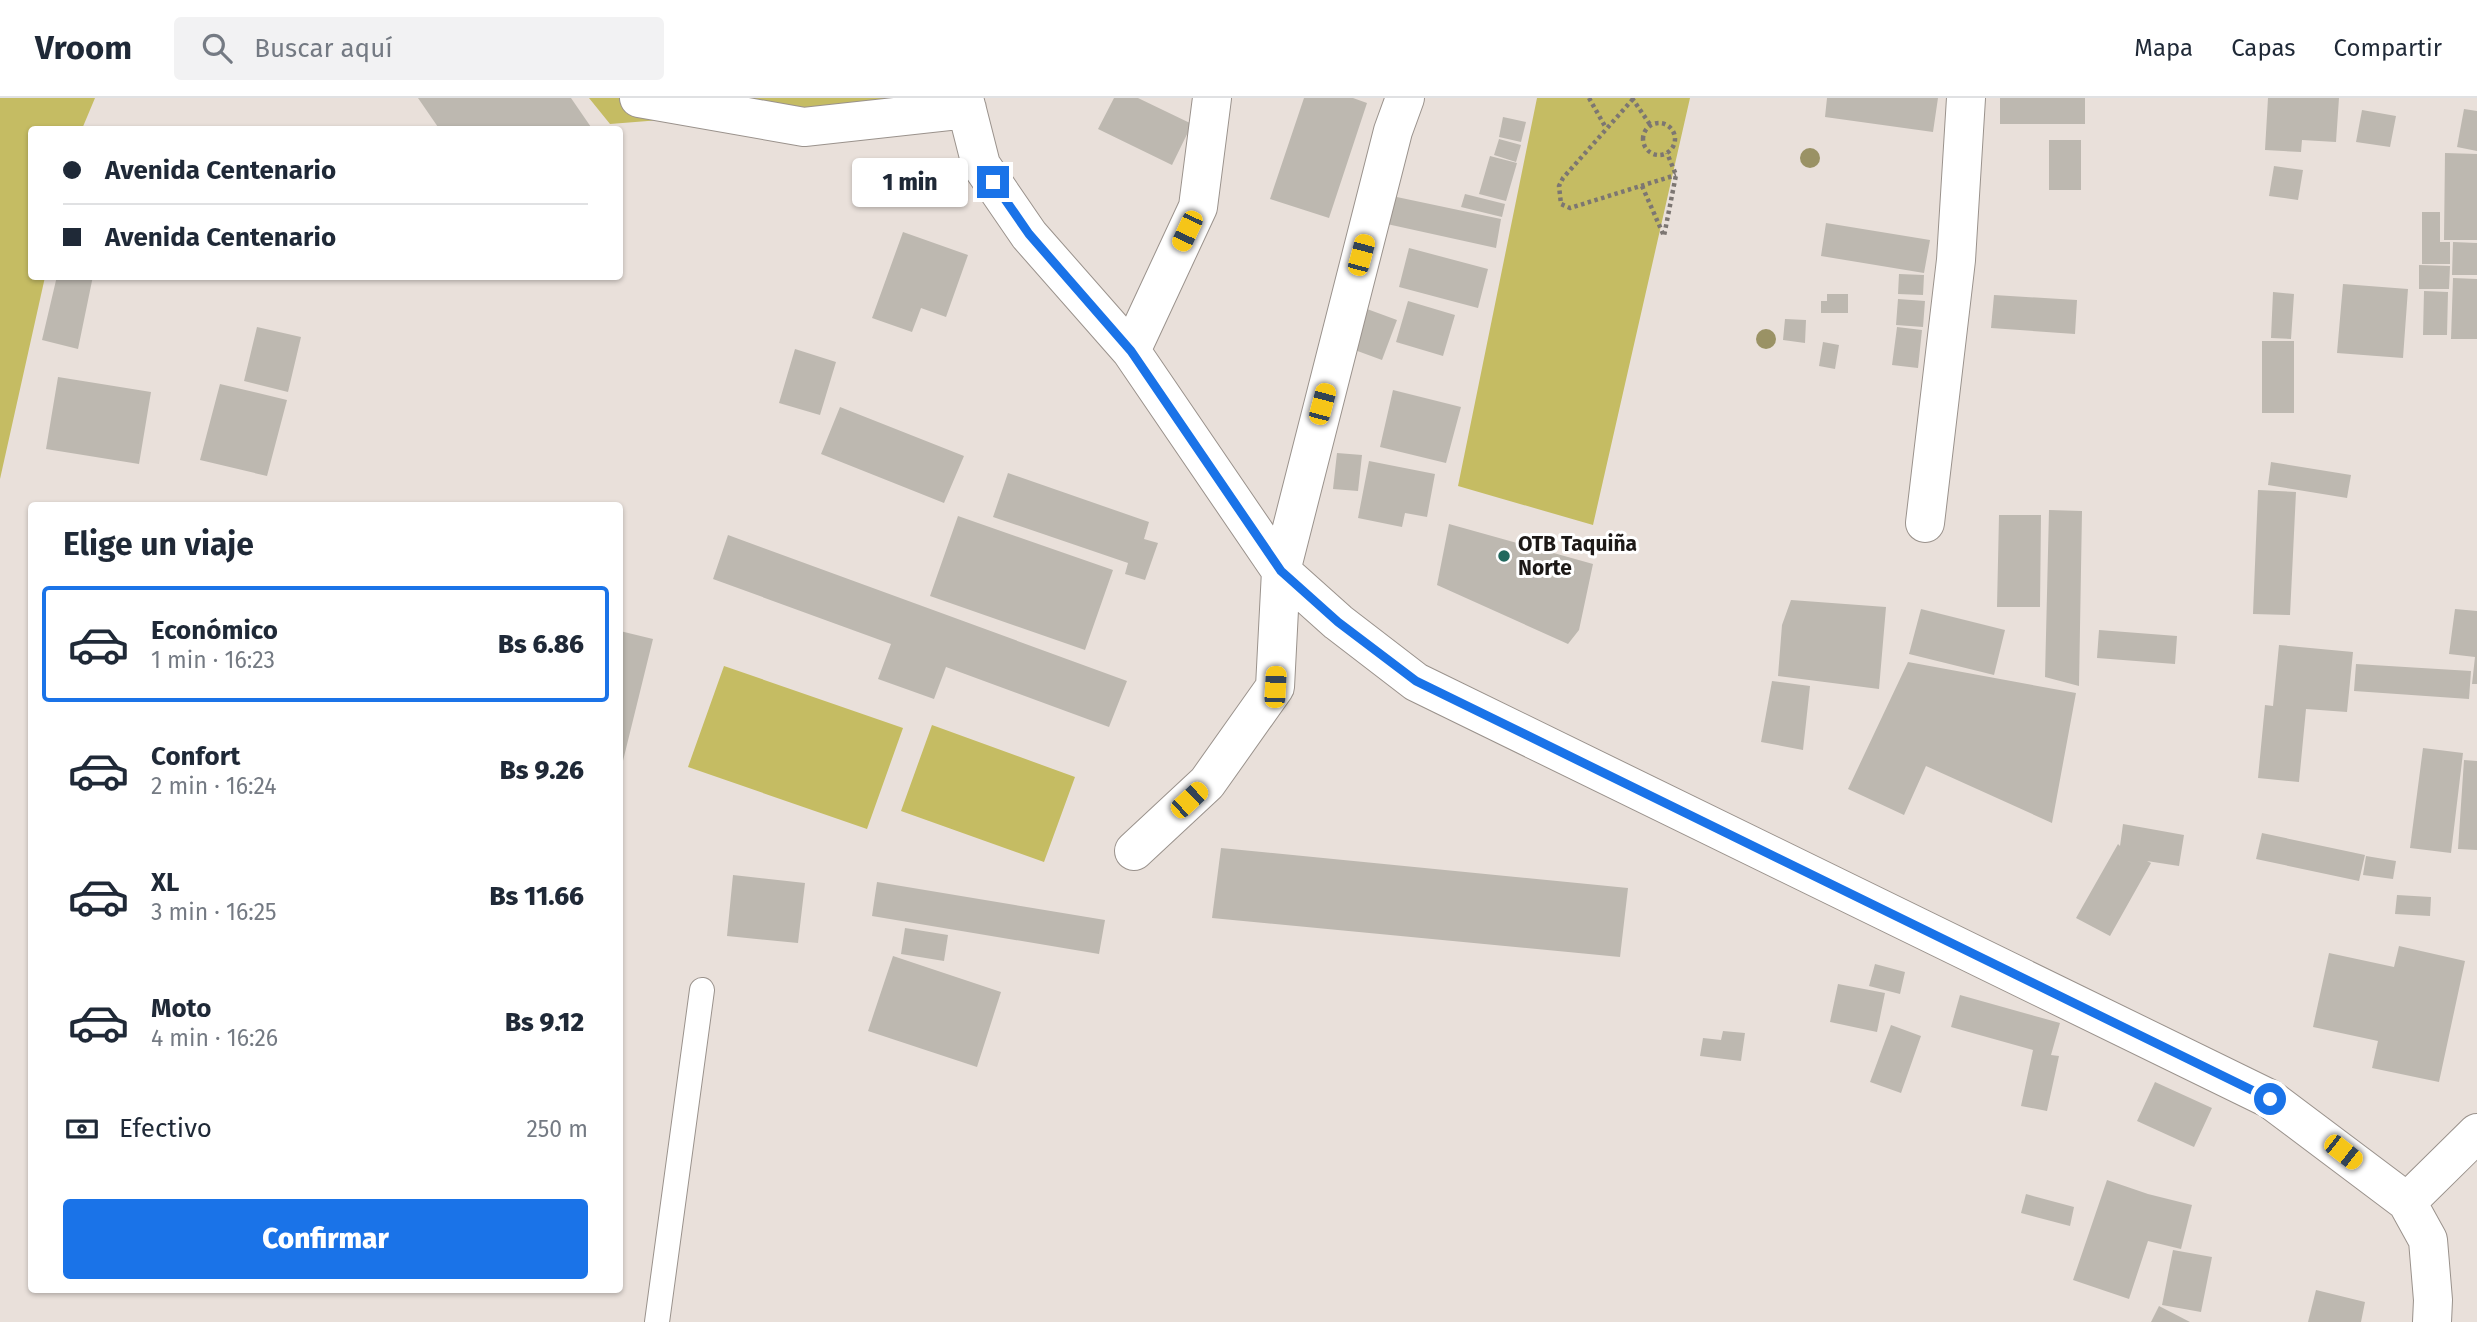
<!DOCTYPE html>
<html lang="es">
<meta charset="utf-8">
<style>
:root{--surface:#fff;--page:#f2f2f3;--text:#1f2937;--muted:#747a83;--line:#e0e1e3;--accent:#1a73e8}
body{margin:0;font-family:"Fira Sans",sans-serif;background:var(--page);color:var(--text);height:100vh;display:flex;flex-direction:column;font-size:26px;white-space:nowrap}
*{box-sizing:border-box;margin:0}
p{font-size:23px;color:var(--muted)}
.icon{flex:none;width:38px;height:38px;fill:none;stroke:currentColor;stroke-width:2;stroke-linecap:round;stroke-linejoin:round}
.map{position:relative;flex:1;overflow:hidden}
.sheet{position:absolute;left:28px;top:404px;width:595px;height:791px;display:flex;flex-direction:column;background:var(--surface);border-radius:7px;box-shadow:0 2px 5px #0004}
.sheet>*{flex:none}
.top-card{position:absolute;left:28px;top:28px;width:595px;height:154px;border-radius:7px;box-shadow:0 2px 5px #0004;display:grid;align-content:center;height:154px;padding:0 35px;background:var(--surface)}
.end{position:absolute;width:32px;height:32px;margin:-16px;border:9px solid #1a73e8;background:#fff;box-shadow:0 0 0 4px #fff}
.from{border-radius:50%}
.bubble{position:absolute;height:49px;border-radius:7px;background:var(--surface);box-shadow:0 2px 5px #0004;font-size:23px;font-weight:800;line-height:49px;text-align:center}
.car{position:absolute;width:21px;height:42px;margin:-21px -10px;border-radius:9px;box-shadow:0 0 5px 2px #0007;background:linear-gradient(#f5c518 24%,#345 0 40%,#f5c518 0 76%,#345 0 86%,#f5c518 0)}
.top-card b{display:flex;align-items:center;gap:24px;height:66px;font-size:26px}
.top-card b+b{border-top:2px solid var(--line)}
.top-card i{width:18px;height:18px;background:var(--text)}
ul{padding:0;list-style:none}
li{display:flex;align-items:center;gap:21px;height:116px;margin:0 14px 10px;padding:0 21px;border:4px solid transparent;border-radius:7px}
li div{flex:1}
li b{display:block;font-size:26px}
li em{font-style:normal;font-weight:800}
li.selected{border-color:var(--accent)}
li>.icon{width:63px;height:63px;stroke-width:1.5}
h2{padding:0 35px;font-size:32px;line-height:84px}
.pay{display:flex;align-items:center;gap:18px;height:77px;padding:0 35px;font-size:26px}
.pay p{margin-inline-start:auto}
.button{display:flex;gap:14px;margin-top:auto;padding:14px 35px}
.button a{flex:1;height:80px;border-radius:7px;background:var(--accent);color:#fff;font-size:28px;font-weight:800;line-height:80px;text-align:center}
header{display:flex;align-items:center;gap:42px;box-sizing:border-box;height:98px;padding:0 35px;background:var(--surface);border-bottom:2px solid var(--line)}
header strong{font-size:33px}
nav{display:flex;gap:38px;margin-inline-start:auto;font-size:24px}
.search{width:490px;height:63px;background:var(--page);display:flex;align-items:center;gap:18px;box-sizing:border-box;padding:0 24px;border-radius:7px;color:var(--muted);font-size:26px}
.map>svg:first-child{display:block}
</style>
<header>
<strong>Vroom</strong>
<div class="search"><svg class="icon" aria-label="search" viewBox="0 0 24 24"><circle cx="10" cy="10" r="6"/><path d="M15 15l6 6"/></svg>Buscar aquí</div>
<nav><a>Mapa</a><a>Capas</a><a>Compartir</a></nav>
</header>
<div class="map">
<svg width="2477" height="1224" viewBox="0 0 2477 1224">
<rect width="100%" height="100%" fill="#e9e0da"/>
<!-- green -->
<path fill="#c5bc63" d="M0,0H95L82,31L32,32V178L45,179L0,381Z
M589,0H937L610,26Z
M1537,0H1690L1593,427L1458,388Z
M724,568L903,630L867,731L688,669Z
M932,627L1075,679L1044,764L901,713Z"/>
<!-- building -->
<path fill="#bdb8b0" d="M418,0H571L593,32H440Z
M1114,0H1138L1192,26L1172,67L1098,31Z
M1304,0H1353L1367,5L1329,120L1270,101Z
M1827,0H1938L1933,34L1825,19Z
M2000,0H2085V26H2000Z
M2268,0H2339L2336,44L2302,42L2301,54L2265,52Z
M2464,11L2477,13V53L2457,49Z
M2362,12L2396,18L2390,49L2356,44Z
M1503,19L1526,24L1521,44L1499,39Z
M1499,41L1521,47L1516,64L1494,57Z
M2049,42H2081V92H2049Z
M2445,55L2477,56V142H2444Z
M1490,58L1517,65L1506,103L1479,96Z
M2274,68L2303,72L2298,102L2269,98Z
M1465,96L1505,106L1502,119L1461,109Z
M1392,98L1501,121L1496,150L1387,126Z
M2422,114H2440V144H2450V166H2422Z
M1826,125L1930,142L1924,175L1821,158Z
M903,134L968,157L946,219L921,210L912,234L872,220Z
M2453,144L2477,145V177H2452Z
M1409,150L1488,171L1478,210L1399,189Z
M2419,167L2450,168L2449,191H2419Z
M1899,176L1924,177L1923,197L1898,196Z
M57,178H93L78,251L42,242Z
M2453,180L2477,181V241H2451Z
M2343,186L2408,191L2403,260L2337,255Z
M2424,193L2448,194L2447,237H2423Z
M2273,194L2294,196L2291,241L2271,240Z
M1827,196H1848V215H1821V203H1827Z
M1994,197L2077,202L2075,236L1991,230Z
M1898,201L1925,203L1923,229L1896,227Z
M1408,203L1455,217L1443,258L1396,244Z
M1367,211L1397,222L1382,262L1352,251Z
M1785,221L1806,222L1805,245L1783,242Z
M257,229L301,239L288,294L244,283Z
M1897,229L1922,232L1918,270L1892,267Z
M2262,243H2294V315H2262Z
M1823,244L1839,247L1835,271L1819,268Z
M795,251L836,264L820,317L779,305Z
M58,279L151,294L139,366L46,351Z
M220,286L287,302L267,378L200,362Z
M1393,292L1461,309L1446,365L1380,349Z
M840,309L964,358L944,405L821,356Z
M1337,355L1362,357L1358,393L1333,391Z
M1369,363L1435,376L1427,419L1405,415L1402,429L1358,420Z
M2271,364L2351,377L2347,400L2268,387Z
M1008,375L1149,424L1144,441L1158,445L1145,482L1125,476L1128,465L993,419Z
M2258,392L2296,394L2290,517L2253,516Z
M2049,412L2082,413L2079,588L2045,579Z
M1999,417H2041L2040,509H1997Z
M958,418L1113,472L1085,552L930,498Z
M1449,426L1593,466L1579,532L1568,546L1437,487Z
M728,437L1127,583L1109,629L946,569L934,601L878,581L891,546L713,481Z
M1791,502L1886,509L1879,591L1778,578L1782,527Z
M1921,511L2005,532L1994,577L1909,556Z
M2455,511L2477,513V586H2472L2475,559L2449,556Z
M2099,532L2177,538L2175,566L2097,560Z
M620,533L653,541L620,675Z
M2279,547L2353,554L2347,614L2306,611L2299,684L2258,680L2265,607L2273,608Z
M1908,564L2076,595L2052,725L1926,668L1904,717L1848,691Z
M2356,566L2471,573L2469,601L2354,593Z
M1772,583L1810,588L1803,652L1761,644Z
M2423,650L2463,655L2451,755L2410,750Z
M2464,662L2477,663V752L2458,751Z
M2123,726L2184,737L2179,768L2147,763L2151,765L2110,838L2076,820L2118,746L2120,748Z
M2262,735L2365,757L2359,783L2256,761Z
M1221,750L1628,790L1620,859L1212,820Z
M2366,758L2396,763L2393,781L2363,777Z
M733,777L805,785L798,845L727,838Z
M877,784L1105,822L1099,856L872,818Z
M2397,797L2431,799L2430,818L2395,816Z
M905,830L948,837L944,863L901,856Z
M2399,848L2465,863L2439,984L2372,970L2378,943L2313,929L2329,855L2394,869Z
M893,858L1001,894L977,969L868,933Z
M1875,866L1905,874L1900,896L1869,888Z
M1838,886L1885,895L1877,934L1830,924Z
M1960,897L2060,925L2051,957L2059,958L2047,1013L2021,1008L2033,952L1951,929Z
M1891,927L1921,938L1901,995L1870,984Z
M1723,933L1745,935L1741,963L1700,958L1703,940L1721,942Z
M2155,984L2212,1010L2194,1049L2137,1023Z
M2107,1082L2148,1096L2192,1107L2181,1151L2148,1143L2129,1201L2073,1182Z
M2026,1096L2074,1109L2070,1128L2021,1115Z
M2173,1152L2212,1159L2201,1214L2162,1207Z
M2316,1192L2365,1204L2361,1224H2308Z
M2159,1208L2190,1224H2151Z"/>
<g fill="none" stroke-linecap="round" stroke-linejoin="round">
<!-- lane casing -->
<g stroke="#9a928c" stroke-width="26">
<path id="lane" d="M657,1224L702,892"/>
</g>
<!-- street casing -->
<g stroke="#9a928c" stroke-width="40">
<path id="street" d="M639,0L804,29L967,11
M964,0L981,67L1029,137L1131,253L1281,473L1338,524L1416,584L2270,1001L2407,1104L2428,1142L2433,1202L2432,1224
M1131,253L1198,109L1212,0
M1925,425L1956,162L1966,0
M1134,753L1207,685L1275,589L1281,473L1393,33L1405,0
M2407,1104L2477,1035"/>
</g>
<!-- path -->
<path stroke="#7c7672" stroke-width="4.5" stroke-dasharray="3.5 3.5" stroke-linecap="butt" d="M1589,0L1606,30
M1632,0L1651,28
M1633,1L1563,80L1559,88L1561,106L1570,110L1676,77
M1643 41a16 16 0 1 1 32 0a16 16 0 1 1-32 0Z
M1642,88L1664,138L1676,77L1667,55"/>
<!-- lane -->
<use href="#lane" stroke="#fff" stroke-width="24"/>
<!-- street -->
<use href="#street" stroke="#fff" stroke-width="38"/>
</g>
<!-- trees -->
<g fill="#9a9265">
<circle cx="1810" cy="60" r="10"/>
<circle cx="1766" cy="241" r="10"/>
</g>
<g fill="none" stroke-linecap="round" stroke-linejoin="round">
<!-- route -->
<path stroke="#1a73e8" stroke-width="9" d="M993,84L1029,136L1131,253L1281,473L1338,524L1416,583L2270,1001"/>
</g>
<!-- markers -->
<circle fill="#21685d" stroke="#fff" stroke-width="2.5" cx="1504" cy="458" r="7"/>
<g text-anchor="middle" stroke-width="6" stroke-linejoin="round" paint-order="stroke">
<!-- poi labels -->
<g font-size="21" font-weight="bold" fill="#1d1917" stroke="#fff" text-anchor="start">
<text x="1518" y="453">OTB Taquiña<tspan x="1518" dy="24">Norte</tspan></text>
</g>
</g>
</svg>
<i class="end from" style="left:2270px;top:1001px"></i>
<i class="end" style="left:993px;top:84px"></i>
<div class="bubble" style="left:852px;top:60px;width:116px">1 min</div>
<i class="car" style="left:1187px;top:133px;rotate:205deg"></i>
<i class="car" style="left:1361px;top:157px;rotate:15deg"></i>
<i class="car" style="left:1322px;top:306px;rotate:15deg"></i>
<i class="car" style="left:1275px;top:589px;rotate:3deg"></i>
<i class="car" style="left:1189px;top:702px;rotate:47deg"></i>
<i class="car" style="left:2343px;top:1054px;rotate:128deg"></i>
<div class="top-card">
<b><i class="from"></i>Avenida Centenario</b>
<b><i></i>Avenida Centenario</b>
</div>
<section class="sheet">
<h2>Elige un viaje</h2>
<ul>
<li class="selected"><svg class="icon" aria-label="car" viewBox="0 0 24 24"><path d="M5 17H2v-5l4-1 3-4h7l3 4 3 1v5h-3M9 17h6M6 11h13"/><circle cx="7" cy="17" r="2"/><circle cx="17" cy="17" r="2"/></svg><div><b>Económico</b><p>1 min · 16:23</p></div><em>Bs 6.86</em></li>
<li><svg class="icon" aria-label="car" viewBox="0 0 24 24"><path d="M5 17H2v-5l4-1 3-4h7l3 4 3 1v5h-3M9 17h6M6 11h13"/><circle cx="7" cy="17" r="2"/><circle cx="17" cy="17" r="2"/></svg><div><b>Confort</b><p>2 min · 16:24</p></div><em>Bs 9.26</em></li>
<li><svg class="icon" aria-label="car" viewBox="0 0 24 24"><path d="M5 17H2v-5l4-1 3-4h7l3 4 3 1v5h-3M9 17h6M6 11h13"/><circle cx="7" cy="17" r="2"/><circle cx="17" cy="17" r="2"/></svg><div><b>XL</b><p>3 min · 16:25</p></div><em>Bs 11.66</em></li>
<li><svg class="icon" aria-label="car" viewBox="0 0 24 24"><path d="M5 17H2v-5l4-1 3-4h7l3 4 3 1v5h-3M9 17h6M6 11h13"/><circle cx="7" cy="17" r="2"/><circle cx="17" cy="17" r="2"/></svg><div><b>Moto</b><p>4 min · 16:26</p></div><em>Bs 9.12</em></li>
</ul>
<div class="pay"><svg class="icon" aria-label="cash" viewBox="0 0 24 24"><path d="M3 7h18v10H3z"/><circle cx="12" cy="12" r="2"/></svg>Efectivo<p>250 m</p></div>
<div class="button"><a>Confirmar</a></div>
</section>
</div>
